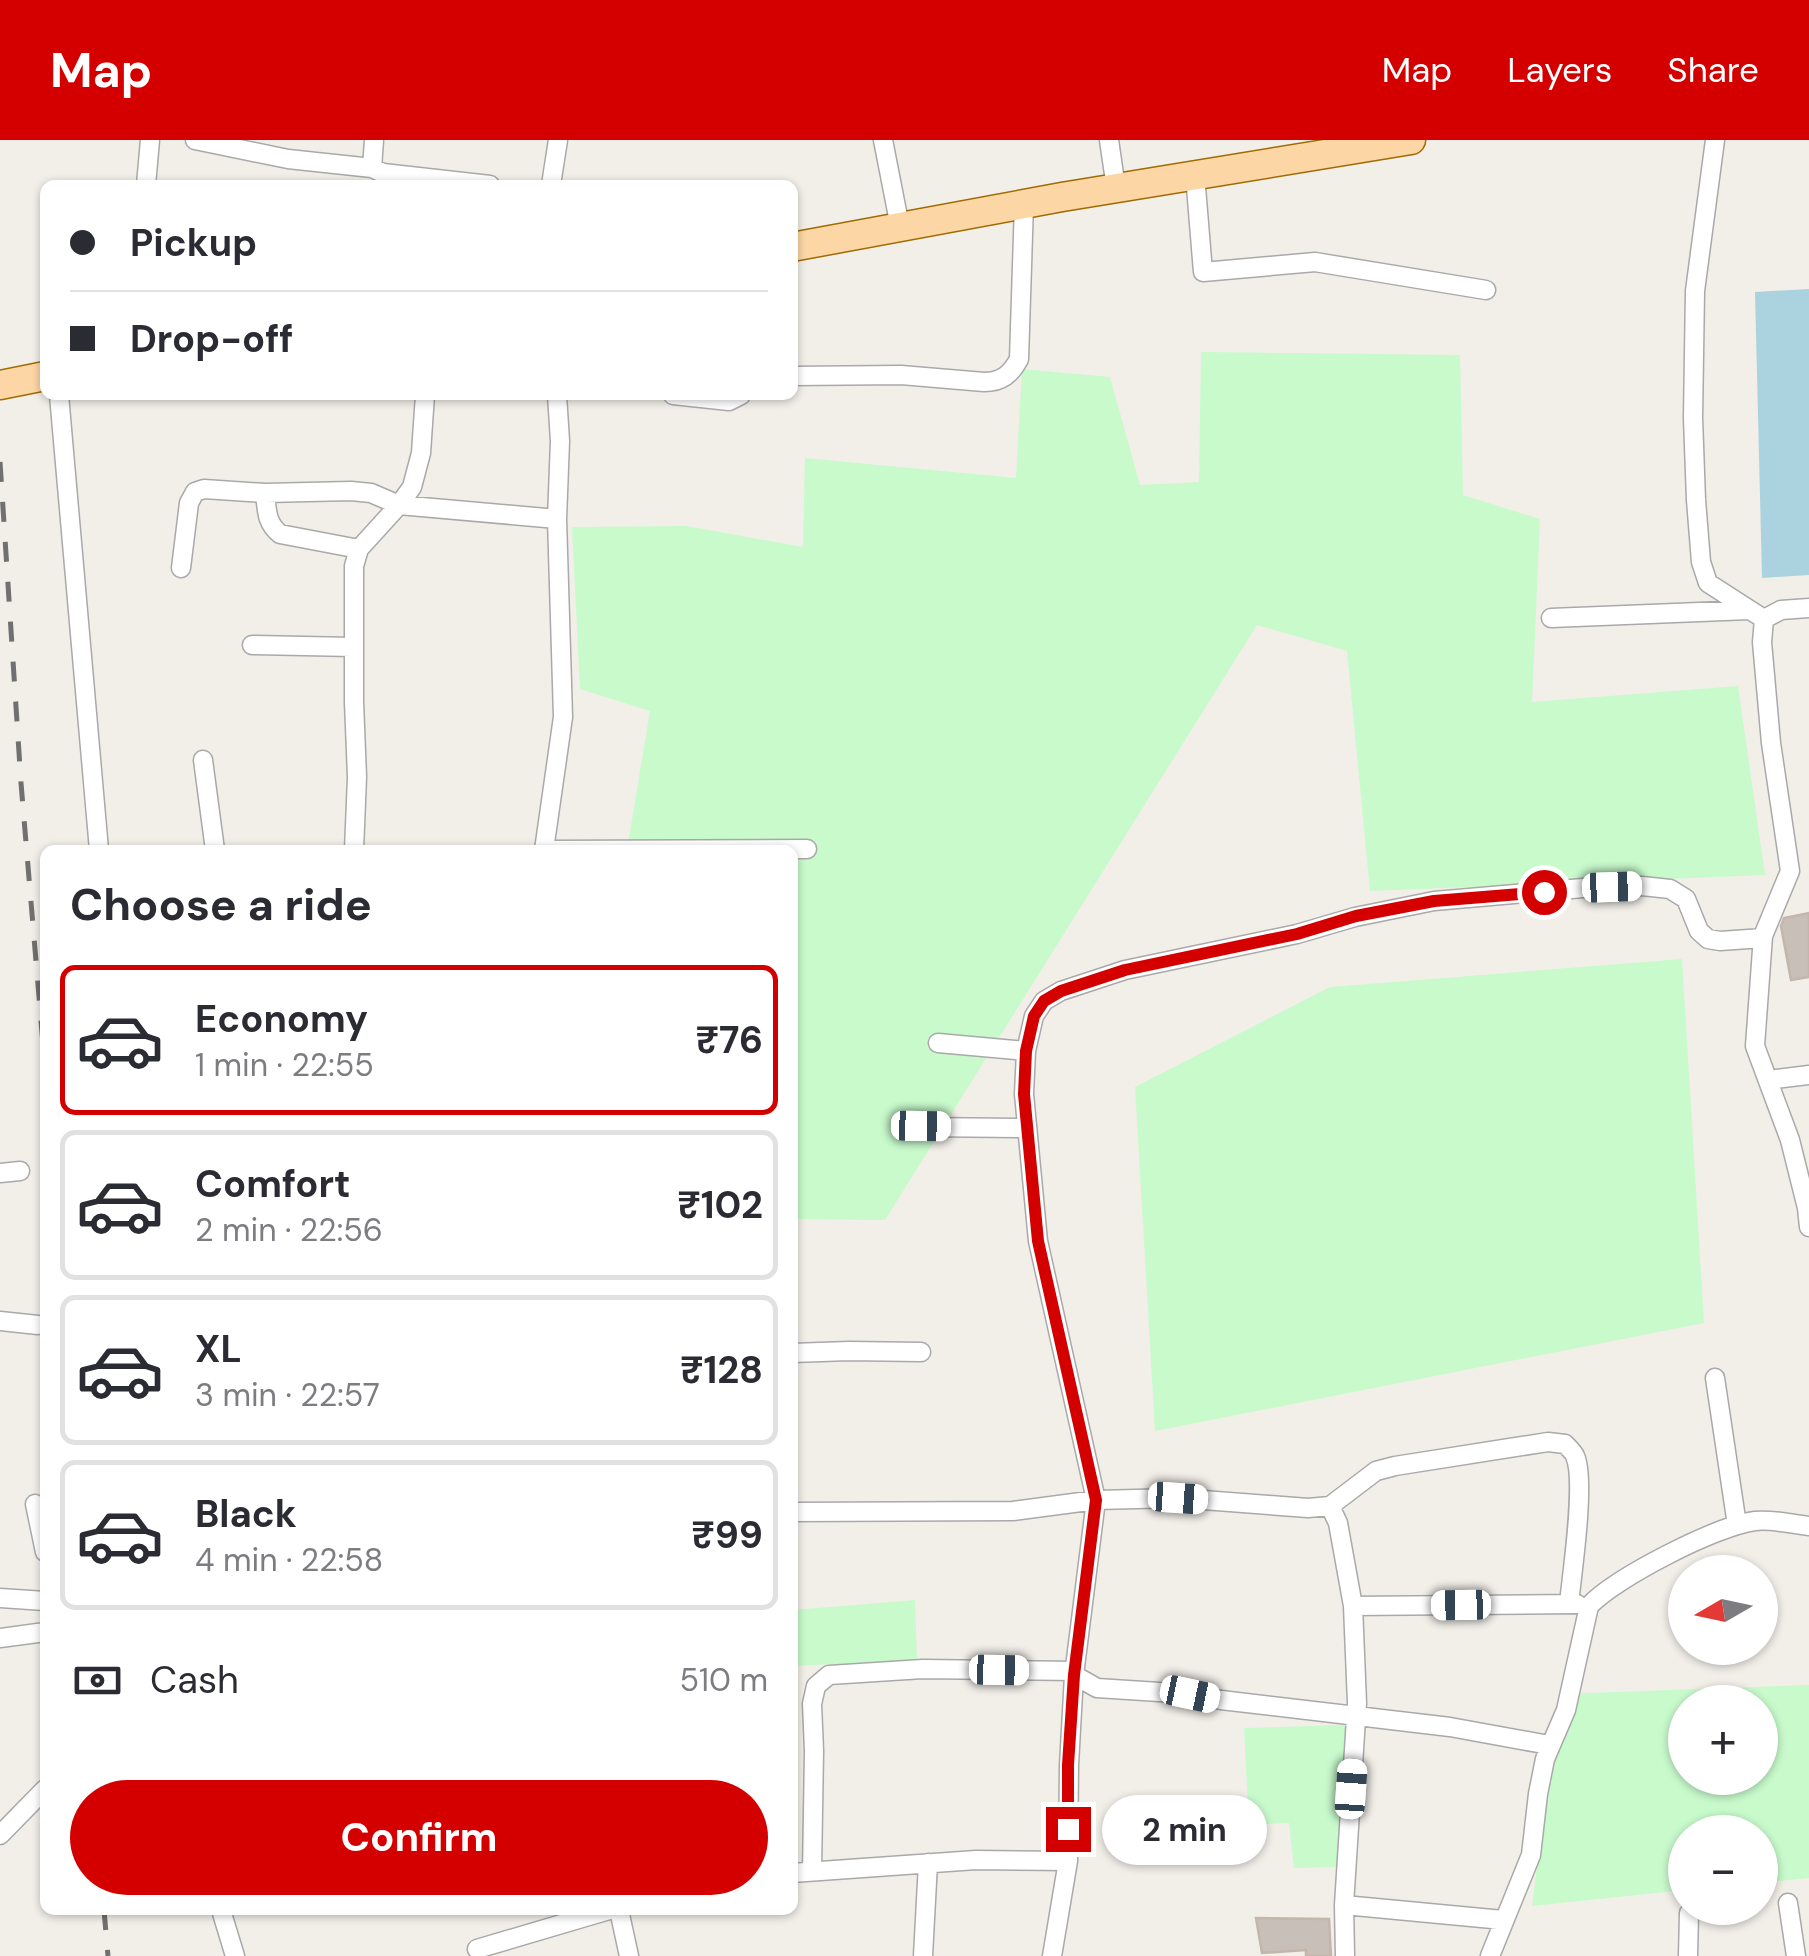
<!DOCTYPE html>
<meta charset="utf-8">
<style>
:root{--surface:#fff;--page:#f7f7f7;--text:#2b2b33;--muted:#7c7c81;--line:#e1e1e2;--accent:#d40000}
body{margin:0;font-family:"DM Sans",sans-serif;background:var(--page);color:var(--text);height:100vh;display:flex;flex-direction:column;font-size:38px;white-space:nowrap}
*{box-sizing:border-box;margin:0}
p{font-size:32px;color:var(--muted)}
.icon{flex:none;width:55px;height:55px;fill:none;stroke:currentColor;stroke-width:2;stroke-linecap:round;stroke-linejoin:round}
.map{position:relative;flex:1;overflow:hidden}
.panel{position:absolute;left:40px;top:705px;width:758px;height:1070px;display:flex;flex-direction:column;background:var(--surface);border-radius:15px;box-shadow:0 2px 8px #0004}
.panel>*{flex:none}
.top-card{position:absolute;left:40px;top:40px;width:758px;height:220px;border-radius:15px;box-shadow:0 2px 8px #0004;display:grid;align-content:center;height:220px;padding:0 30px;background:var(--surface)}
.needle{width:65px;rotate:261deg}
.controls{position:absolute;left:1668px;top:1415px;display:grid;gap:20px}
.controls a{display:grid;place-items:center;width:110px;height:110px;border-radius:50%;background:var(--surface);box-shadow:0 2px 8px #0004;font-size:50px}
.end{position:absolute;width:45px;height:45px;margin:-22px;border:12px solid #d40000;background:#fff;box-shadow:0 0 0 5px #fff}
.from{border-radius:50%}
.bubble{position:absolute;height:70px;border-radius:35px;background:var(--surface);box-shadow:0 2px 8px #0004;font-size:32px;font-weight:700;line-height:70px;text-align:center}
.car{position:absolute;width:30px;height:60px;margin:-30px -15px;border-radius:12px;box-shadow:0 0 8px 2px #0007;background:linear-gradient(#fff 24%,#345 0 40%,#fff 0 76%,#345 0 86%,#fff 0)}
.top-card b{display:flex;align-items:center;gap:35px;height:95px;font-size:38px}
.top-card b+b{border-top:2px solid var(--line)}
.top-card i{width:25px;height:25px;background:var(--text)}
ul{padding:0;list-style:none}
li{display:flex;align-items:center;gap:30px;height:150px;margin:0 20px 15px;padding:0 10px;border:5px solid var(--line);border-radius:15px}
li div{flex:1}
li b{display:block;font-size:38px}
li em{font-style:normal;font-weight:700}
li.selected{border-color:var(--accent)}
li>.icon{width:90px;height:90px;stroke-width:1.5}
h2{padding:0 30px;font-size:45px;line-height:120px}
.pay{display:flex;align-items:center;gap:25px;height:110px;padding:0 30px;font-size:38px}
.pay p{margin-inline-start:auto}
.cta{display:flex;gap:20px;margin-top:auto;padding:20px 30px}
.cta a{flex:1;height:115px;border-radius:60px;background:var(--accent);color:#fff;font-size:40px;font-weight:700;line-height:115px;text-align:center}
header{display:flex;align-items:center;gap:60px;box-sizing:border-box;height:140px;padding:0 50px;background:var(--accent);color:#fff}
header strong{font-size:48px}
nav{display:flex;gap:55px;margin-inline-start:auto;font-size:35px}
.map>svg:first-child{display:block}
</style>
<header>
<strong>Map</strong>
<nav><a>Map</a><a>Layers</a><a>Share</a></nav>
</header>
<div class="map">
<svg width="1809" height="1816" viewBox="0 0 1809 1816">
<rect width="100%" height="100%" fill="#f2efe9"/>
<!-- park -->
<path fill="#c8facc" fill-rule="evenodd" d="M1201,212L1460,215L1463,355L1540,379L1532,562L1738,546L1765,735L1370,751L1347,511L1257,485L885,1080L793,1079L792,710H627L650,571L580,549L572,387L687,386L803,407L805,318L1016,338L1022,229L1110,237L1140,345L1199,342Z
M1682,819L1704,1183L1155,1291L1135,947L1330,847Z
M915,1460L917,1520L795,1526L793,1470Z
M1809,1545V1738L1760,1743V1692H1685V1750L1532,1766L1560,1554ZM1685,1562H1760V1638H1685Z
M1346,1585L1337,1727L1294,1728L1289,1683L1249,1685L1244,1588Z"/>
<!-- water -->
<path fill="#aad3df" d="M1809,149V435L1762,438L1755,152Z"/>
<!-- building -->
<path fill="#c7bfb8" stroke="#c4b6ab" stroke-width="2.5" d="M1809,773V837L1791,840L1781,786L1784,778Z
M1256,1778L1329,1779L1331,1816H1306V1810L1262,1813Z"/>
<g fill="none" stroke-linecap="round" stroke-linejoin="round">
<!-- street casing -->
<g stroke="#a9a9a9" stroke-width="21">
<path id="street" d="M195,0L288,19L372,28L383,33L490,45
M883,0L900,87
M1109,0L1116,48
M1715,0L1695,151L1693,278L1696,360L1701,422L1708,443L1764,479
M372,28L374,0
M1195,35L1203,132L1315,122L1486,150
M146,45L150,0
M551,45L558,0
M792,236L901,235L984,242C1002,242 1011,234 1019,219L1024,64
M59,255L99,710
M557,255L560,301L557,379L563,577L544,710L807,709
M673,255L729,261L741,255
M265,353C267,370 266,383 280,394L359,409
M181,428L189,363L195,352L204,349L265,353L351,351L371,353L399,365L557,379
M1809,468L1781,470L1764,479L1762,502L1771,603L1790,731L1763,796L1755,906L1790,1000L1807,1068L1809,1087
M1551,478L1749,470
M252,505L353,507
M203,620L215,710
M354,710L357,637L354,562V426L359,409L399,365L412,347L421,313L425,255
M938,903L1026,911
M1768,940L1809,935
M921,987L1026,988
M0,1033L20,1031
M0,1181L38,1185
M792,1213L849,1211L921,1212
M1715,1238L1737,1385
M35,1364L45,1412
M1330,1366L1338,1383L1353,1466
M792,1372L1013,1371L1096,1360L1177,1358L1308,1368L1330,1366L1376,1331L1395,1326L1548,1302L1565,1304C1567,1306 1574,1313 1575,1316C1586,1340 1572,1434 1569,1463
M0,1458L45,1461
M0,1498L45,1492
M1074,1535L1097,1548L1190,1554L1221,1560L1450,1587L1549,1605
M0,1695L45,1649
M812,1731L814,1611L812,1564L816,1546L829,1535L923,1529L1075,1531
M792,1733L976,1720L1068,1721
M1788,1763L1796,1816
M1344,1765L1503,1780
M221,1770L235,1816
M619,1770L629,1816
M477,1809L609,1770
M923,1816L928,1723
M1052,1816L1068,1721L1069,1625L1074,1535L1096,1360L1038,1101L1024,954L1026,911L1034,876L1044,861L1061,851L1125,830L1297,794L1355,777L1434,761L1583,748L1642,746L1670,749L1686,759L1699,791L1708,799L1720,801L1763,798
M1345,1816L1344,1765L1357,1563L1353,1466L1577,1464
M1490,1816L1531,1715L1538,1654L1545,1619L1566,1570L1589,1466C1615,1438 1716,1386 1755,1381C1772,1379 1791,1384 1809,1386
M1688,1816L1689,1773"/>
</g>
<!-- primary casing -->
<g stroke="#a06b00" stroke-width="31">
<path id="primary" d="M792,107L1062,57L1411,0
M0,245L45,236"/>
</g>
<!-- street -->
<use href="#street" stroke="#fff" stroke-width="18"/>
<!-- primary -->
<use href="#primary" stroke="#fcd6a4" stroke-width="28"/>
<!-- rail -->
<path stroke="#707070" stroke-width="5" stroke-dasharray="20 20" stroke-linecap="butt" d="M0,322L21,643L45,928
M104,1770L108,1816"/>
</g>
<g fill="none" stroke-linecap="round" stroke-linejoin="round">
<!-- route -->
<path stroke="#d40000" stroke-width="12" d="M1068,1689V1625L1074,1535L1096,1360L1038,1101L1024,954L1026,911L1034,876L1044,861L1061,851L1125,830L1297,794L1356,776L1434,761L1544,752"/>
</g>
</svg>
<div class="controls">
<a><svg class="needle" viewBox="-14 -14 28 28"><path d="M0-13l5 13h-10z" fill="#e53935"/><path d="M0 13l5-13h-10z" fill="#7c7c81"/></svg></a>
<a>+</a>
<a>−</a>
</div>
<i class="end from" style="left:1544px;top:752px"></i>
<i class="end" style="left:1068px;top:1689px"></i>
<div class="bubble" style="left:1102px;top:1655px;width:165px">2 min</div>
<i class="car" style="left:1612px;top:747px;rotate:88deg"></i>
<i class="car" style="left:921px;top:986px;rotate:91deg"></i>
<i class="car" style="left:1178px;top:1358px;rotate:94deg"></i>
<i class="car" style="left:1461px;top:1465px;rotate:269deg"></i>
<i class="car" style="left:999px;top:1530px;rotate:91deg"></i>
<i class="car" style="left:1190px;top:1554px;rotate:102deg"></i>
<i class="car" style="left:1351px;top:1649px;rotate:4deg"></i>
<div class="top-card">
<b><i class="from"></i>Pickup</b>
<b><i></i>Drop-off</b>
</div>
<section class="panel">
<h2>Choose a ride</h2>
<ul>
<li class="selected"><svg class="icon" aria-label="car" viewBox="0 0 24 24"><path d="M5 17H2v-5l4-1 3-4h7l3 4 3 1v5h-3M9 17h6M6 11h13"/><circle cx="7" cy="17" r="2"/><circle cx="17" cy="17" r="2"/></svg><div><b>Economy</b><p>1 min · 22:55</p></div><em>₹76</em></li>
<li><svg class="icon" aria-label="car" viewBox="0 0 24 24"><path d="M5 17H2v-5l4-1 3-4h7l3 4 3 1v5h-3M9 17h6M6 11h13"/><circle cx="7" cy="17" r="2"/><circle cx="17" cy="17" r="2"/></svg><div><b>Comfort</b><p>2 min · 22:56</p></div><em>₹102</em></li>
<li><svg class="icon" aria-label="car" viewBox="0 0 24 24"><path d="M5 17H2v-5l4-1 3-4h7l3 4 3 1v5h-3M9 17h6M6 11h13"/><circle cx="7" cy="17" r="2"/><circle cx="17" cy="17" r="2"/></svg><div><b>XL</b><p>3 min · 22:57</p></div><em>₹128</em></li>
<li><svg class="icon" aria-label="car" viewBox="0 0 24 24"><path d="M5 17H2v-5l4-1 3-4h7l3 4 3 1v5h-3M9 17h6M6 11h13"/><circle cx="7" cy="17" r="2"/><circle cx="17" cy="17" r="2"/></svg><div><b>Black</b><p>4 min · 22:58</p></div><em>₹99</em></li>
</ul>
<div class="pay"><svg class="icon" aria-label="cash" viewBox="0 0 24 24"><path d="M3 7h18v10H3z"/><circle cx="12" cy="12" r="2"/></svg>Cash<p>510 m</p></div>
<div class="cta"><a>Confirm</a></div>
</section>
</div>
